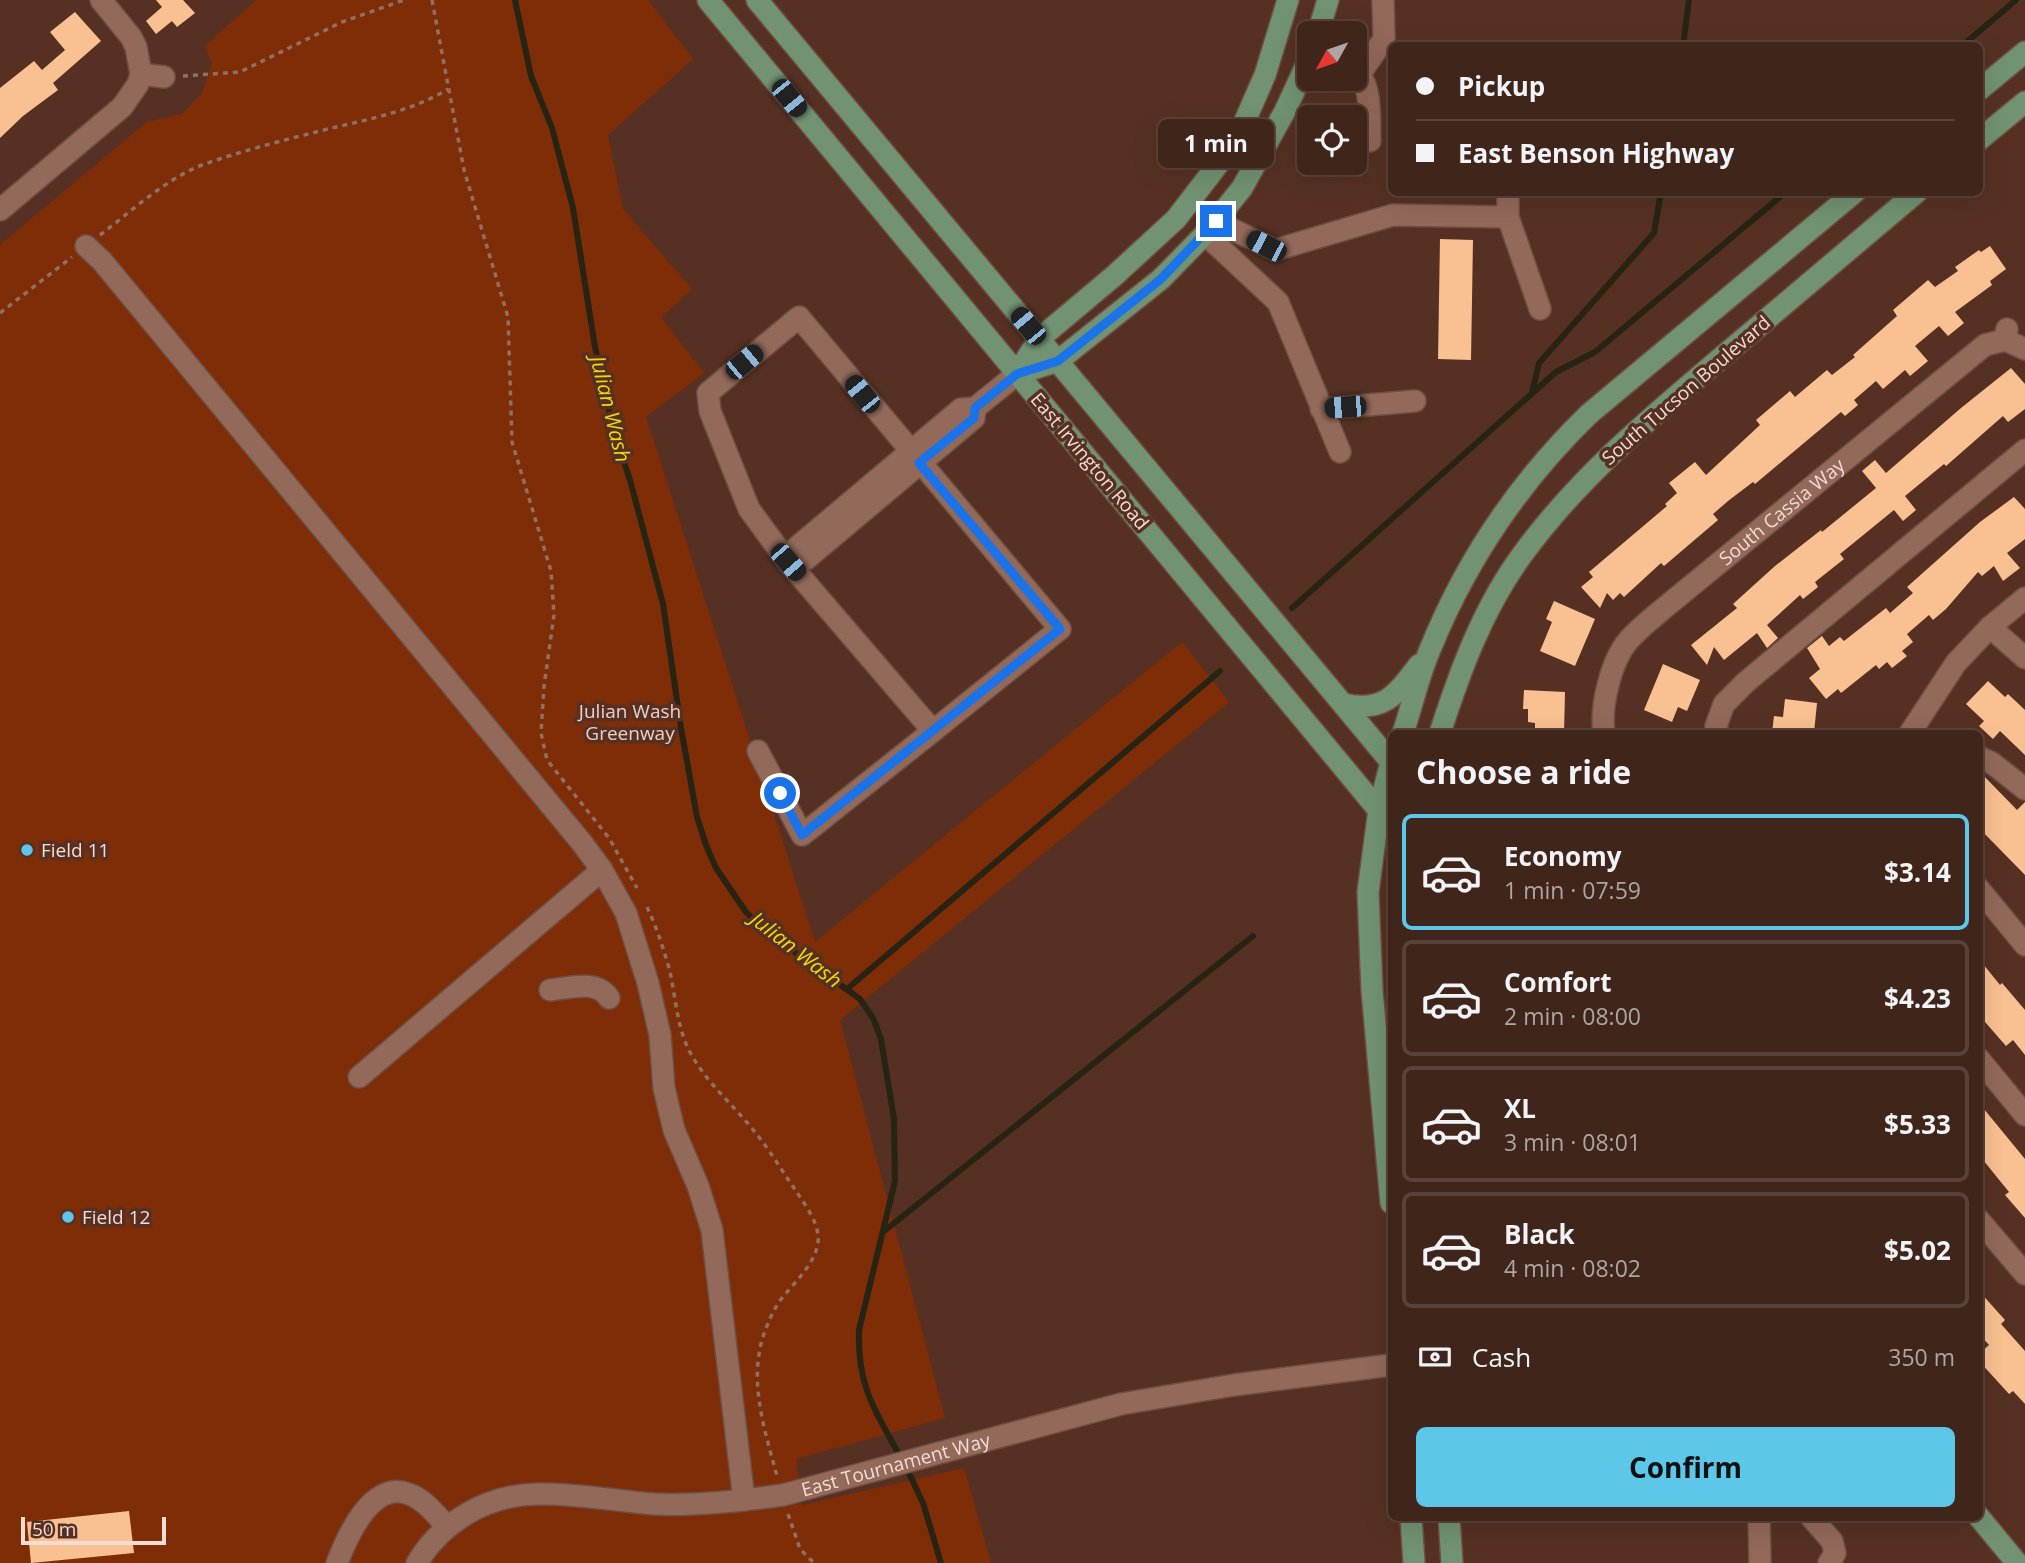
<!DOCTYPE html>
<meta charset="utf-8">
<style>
:root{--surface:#40251a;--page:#4b3127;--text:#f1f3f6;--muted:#aea5a2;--line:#594239;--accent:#5cc7e8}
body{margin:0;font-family:"Open Sans",sans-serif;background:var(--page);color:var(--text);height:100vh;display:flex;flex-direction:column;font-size:26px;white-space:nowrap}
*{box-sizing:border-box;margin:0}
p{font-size:23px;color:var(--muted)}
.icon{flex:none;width:38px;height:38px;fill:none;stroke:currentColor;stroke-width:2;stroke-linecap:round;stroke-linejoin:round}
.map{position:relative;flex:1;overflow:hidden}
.drawer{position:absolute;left:1388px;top:730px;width:595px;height:791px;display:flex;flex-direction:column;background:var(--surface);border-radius:10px;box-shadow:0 7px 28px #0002,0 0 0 2px var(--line)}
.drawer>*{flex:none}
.banner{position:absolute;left:1388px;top:42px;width:595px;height:154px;border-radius:10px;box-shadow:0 7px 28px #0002,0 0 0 2px var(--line);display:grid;align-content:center;height:154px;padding:0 28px;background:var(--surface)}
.needle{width:46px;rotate:230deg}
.tools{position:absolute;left:1297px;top:21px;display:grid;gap:14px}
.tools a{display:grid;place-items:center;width:70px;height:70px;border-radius:10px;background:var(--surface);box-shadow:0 7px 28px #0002,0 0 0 2px var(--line);font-size:35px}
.scale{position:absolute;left:21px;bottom:18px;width:145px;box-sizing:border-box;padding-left:7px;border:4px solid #f4dbd3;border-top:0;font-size:19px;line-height:24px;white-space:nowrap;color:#f4dbd3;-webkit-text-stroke:5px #563123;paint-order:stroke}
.end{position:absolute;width:32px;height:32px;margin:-16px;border:9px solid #1a73e8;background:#fff;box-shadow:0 0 0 4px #fff}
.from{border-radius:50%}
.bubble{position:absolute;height:49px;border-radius:10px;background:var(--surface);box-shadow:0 7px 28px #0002,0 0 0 2px var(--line);font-size:23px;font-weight:700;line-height:49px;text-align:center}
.car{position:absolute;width:21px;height:42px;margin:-21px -10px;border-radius:9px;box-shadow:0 0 5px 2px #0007;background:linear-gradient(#222 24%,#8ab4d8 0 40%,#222 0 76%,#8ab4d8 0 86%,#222 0)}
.banner b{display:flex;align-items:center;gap:24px;height:66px;font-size:26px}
.banner b+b{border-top:2px solid var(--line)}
.banner i{width:18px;height:18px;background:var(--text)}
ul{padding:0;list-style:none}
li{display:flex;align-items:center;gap:21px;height:116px;margin:0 14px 10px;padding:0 14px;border:4px solid var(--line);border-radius:10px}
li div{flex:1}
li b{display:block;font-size:26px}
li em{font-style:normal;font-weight:700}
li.selected{border-color:var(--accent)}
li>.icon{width:63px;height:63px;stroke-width:1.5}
h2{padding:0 28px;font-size:32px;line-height:84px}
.pay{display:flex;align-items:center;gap:18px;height:77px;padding:0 28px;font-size:26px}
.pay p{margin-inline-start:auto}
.primary-button{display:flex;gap:14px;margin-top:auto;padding:14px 28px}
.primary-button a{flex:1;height:80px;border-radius:10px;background:var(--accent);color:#111;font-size:28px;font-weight:700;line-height:80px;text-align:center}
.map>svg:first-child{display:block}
</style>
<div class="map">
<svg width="2025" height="1563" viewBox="0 0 2025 1563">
<rect width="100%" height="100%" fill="#563123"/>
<!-- green -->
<path fill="#7f2d07" d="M256,0H648L693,59L608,135L623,209L692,289L661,317L704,373L646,417L815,942L1182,642L1229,702L840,1020L945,1418L796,1459L802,1505L964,1468L991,1563H0V245L147,122L182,114L202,93L212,64L205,46Z"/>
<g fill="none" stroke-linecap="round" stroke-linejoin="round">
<!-- stream -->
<path stroke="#272413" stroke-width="6" d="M515,0L531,76L552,128L573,208L595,347L614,432L630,480L663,604L681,728L697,817L706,845L716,868L746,912L764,930L860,999L873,1018L881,1039L894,1119L895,1181L859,1330C857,1386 875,1411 901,1458
M1683,46L1689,0
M1962,46L2016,0
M1532,393L1539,363L1654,233L1661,192
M1292,608L1556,372L1595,352L1786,192
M847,989L1220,671
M883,1232L1253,936
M906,1467L923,1503L941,1563"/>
</g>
<!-- building -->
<path fill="#f9c091" d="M156,0H183L195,13L177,27L172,21L156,34L146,21L162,7Z
M75,12L101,41L53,83L58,90L23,116L0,138V88L34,61L42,70L65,50L50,32Z
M1440,239L1473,240L1471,360L1438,359Z
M1990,246L2006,269L1990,281L1992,285L1955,312L1964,323L1948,336L1939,326L1915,346L1928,361L1910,376L1905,370L1883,389L1876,381L1854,400L1858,405L1845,416L1841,412L1755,484L1753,482L1728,501L1713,514L1718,520L1664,566L1661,563L1624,597L1620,593L1613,600L1607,593L1600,608L1581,587L1593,577L1589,572L1667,506L1665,504L1677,493L1669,483L1695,462L1706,475L1760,425L1756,420L1790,391L1795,397L1827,370L1832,375L1855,357L1853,355L1897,316L1893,310L1928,280L1935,287L1958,271L1955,267L1979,250L1981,252Z
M2011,368L2025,384V409L2008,422L2003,416L1946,466L1944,464L1905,496L1916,510L1903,521L1894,510L1840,554L1844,559L1815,582L1818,587L1803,599L1800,595L1767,625L1778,638L1767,648L1757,633L1724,660L1714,647L1707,665L1691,645L1737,608L1733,604L1775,566L1821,530L1822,532L1876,488L1862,471L1875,460L1886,473L1961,408Z
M2014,497L2025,509V539L2007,553L2020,568L2003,581L1994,566L1982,576L1978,572L1946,609L1933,620L1929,615L1907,634L1913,642L1902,651L1907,656L1892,668L1887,662L1879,669L1876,665L1841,693L1838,689L1826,699L1809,678L1820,669L1807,648L1822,636L1829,646L1840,637L1844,641L1886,608L1890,613L1913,593L1907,587L1980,522Z
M1554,601L1595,619L1575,666L1540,651L1552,622L1546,619Z
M1663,664L1700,680L1687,711L1678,707L1672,722L1644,710Z
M1988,681L2005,697L2008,694L2025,710V755L2000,731L1993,739L1979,726L1984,721L1966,704Z
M1524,690L1565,692L1564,733H1535V723L1528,722V709H1523Z
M1785,699L1817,703L1814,733H1772L1774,716L1783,717Z
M1980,772L2017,810L2025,802V875L1979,828Z
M1979,959L2000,985L2002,983L2025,1010V1055L2013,1040L2006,1046L1979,1015Z
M1979,1103L2025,1159V1218L2005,1195L2009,1192L1979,1155Z
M1979,1291L2005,1320L2001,1324L2025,1351V1404L2013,1391L2009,1394L1979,1361V1354L1989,1345L1979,1334Z
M129,1511L134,1553L31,1563L27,1522Z"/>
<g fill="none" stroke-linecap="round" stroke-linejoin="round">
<!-- minor casing -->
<g stroke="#6e4f43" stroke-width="24">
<g id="minor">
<path d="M1354,70C1373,82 1369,120 1370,141"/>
<path d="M141,74L164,77"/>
<path d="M1360,74L1384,39L1383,0"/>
<path d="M0,210L122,107L138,84L141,74L136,47L131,37L101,0"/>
<path d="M1508,217L1540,309"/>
<path d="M1215,221L1275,250L1393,215L1508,217V192"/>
<path d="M1205,234L1278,302L1340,452"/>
<path d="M86,246L102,261L582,843L602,870L626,913L648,983L660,1035L664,1088L674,1130L698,1186L712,1230L744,1500"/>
<path d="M799,317L1060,629L933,731L788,562L749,509L710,411L708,393Z"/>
<path d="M2005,340L2025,349"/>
<path d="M975,408L974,418L805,560L788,562L796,548L961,409L975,408L1017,374"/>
<path d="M1321,409L1415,401"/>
<path d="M1990,627L2025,658"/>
<path id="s1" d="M1604,733C1600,707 1611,661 1628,641C1640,627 1655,616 1669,604L1985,345L2005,340L2007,329"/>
<path d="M1718,733L1716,726L1724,704L1746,682L2025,450"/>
<path d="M1910,733L1956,663L1990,627L2025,598"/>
<path d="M758,751L802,835L933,731"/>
<path d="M1979,757L1992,763L2025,789"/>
<path d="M1979,889L2025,945"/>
<path d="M550,990C570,988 597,979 609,998"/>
<path d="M1979,1059L2025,1115"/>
<path d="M359,1077L602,870"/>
<path d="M1979,1220L2025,1274"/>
<path d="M1759,1517L1760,1563"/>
<path d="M1811,1517L1832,1541L1835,1553L1829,1563"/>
<path d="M337,1563C347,1537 372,1479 409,1494C424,1499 436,1515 447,1526"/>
<path id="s2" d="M417,1563C442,1521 488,1495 537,1494C576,1493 616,1501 654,1504C696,1506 741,1501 783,1495L1121,1404L1234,1385L1391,1365"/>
</g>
</g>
<!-- major casing -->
<g stroke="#6e4f43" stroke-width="24">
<path id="major" d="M708,0L1391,825
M757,0L1391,762
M1318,33L1328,0
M1979,90L2025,52
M1979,140L2025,102
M1017,374L1039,339L1114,276L1176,219L1226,154L1244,123L1265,75L1288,0
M1017,374L1058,361L1161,279L1205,234L1242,188L1285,111L1309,59
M1343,704C1384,713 1396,695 1419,665
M1403,733C1412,706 1418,678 1429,652C1465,562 1520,481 1589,414L1855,192
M1440,733C1460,671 1483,608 1522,555C1578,478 1650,418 1722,357C1787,302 1852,247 1917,192
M1391,762L1379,809L1368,892L1372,990L1391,1203
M1411,1517L1414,1563
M1449,1517L1452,1563
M1979,1517L2017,1563"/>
</g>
<!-- path -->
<path stroke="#907064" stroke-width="3.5" stroke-dasharray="5 5" stroke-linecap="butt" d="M432,0L464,170L508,317L512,442L551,571L554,615L544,686L541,733L547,760L609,838L637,888
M183,76L240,72L342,22L404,0
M100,235C132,211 164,180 202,165C244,150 288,139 332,128C371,119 414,110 448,89
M0,313L72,257
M647,907C657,928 664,950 670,972C676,999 677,1029 691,1054C708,1085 737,1108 758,1136C771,1152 782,1171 794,1188C803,1202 816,1218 818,1235C821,1260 792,1284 779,1302C774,1310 770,1318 767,1326C746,1375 764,1428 777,1476
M788,1514L800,1549L814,1563"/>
<!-- minor -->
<use href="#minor" stroke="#93695a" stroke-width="21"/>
<!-- major -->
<use href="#major" stroke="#719273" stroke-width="21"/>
</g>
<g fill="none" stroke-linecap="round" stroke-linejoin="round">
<!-- route -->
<path stroke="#1a73e8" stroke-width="9" d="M780,793L802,835L1060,629L919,463L974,418L975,408L1017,374L1058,361L1161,279L1216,221"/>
</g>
<!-- markers -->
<g fill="#5cc7e8" stroke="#563123" stroke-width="2.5">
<circle cx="27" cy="850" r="7"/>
<circle cx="68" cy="1217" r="7"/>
</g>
<g text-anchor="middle" stroke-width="7" stroke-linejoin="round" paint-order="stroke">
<!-- street labels -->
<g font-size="19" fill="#f4dbd3" stroke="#563123">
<text transform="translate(1686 390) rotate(-41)" y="7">South Tucson Boulevard</text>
<text transform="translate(1090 461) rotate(50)" y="7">East Irvington Road</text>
<text dy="7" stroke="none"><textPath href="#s1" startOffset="298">South Cassia Way</textPath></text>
<text dy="7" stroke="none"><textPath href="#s2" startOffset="508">East Tournament Way</textPath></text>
</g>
<!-- park labels -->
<g font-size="19" fill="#eccfc4" stroke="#563123">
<text x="630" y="718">Julian Wash<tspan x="630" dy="22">Greenway</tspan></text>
</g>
<!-- poi labels -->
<g font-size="19" fill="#f4dbd3" stroke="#563123" text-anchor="start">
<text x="41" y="857">Field 11</text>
<text x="82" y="1224">Field 12</text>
</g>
<!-- water labels -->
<g font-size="21" font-style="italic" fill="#f0d70a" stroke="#563123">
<text transform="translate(610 409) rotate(76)" y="7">Julian Wash</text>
<text transform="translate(796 950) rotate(38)" y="7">Julian Wash</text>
</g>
</g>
</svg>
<div class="tools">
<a><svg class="needle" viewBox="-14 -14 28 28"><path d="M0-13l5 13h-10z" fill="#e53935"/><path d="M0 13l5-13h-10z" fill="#aea5a2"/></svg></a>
<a><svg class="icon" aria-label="locate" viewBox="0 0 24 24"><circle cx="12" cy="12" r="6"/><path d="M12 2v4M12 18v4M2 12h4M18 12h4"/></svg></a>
</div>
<div class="scale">50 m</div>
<i class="end from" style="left:780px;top:793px"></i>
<i class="end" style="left:1216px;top:221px"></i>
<div class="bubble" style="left:1158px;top:119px;width:116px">1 min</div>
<i class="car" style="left:789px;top:98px;rotate:141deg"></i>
<i class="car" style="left:1266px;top:246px;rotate:297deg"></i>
<i class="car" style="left:1028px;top:326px;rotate:320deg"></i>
<i class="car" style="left:744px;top:362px;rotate:50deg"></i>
<i class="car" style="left:862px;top:394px;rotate:321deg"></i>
<i class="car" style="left:1345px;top:407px;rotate:266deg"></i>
<i class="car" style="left:788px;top:562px;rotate:139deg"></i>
<div class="banner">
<b><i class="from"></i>Pickup</b>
<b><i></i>East Benson Highway</b>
</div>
<section class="drawer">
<h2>Choose a ride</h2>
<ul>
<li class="selected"><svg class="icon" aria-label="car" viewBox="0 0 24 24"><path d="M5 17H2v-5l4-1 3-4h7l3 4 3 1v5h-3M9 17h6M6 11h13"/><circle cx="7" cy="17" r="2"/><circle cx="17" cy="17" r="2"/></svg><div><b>Economy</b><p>1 min · 07:59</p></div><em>$3.14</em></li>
<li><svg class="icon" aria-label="car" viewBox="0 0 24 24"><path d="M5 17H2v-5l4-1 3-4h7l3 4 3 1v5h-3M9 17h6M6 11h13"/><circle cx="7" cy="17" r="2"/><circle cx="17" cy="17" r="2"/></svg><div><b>Comfort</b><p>2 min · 08:00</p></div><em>$4.23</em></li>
<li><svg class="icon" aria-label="car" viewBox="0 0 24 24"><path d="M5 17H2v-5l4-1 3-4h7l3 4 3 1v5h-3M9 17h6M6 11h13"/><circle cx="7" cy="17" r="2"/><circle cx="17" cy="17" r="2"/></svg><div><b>XL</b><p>3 min · 08:01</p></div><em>$5.33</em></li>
<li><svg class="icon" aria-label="car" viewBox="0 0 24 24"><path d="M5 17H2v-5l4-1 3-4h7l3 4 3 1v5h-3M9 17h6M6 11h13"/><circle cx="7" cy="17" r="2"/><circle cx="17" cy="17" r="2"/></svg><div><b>Black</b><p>4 min · 08:02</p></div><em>$5.02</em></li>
</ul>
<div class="pay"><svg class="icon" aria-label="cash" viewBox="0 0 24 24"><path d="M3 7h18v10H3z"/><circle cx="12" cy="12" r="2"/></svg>Cash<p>350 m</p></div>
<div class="primary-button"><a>Confirm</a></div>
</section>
</div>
